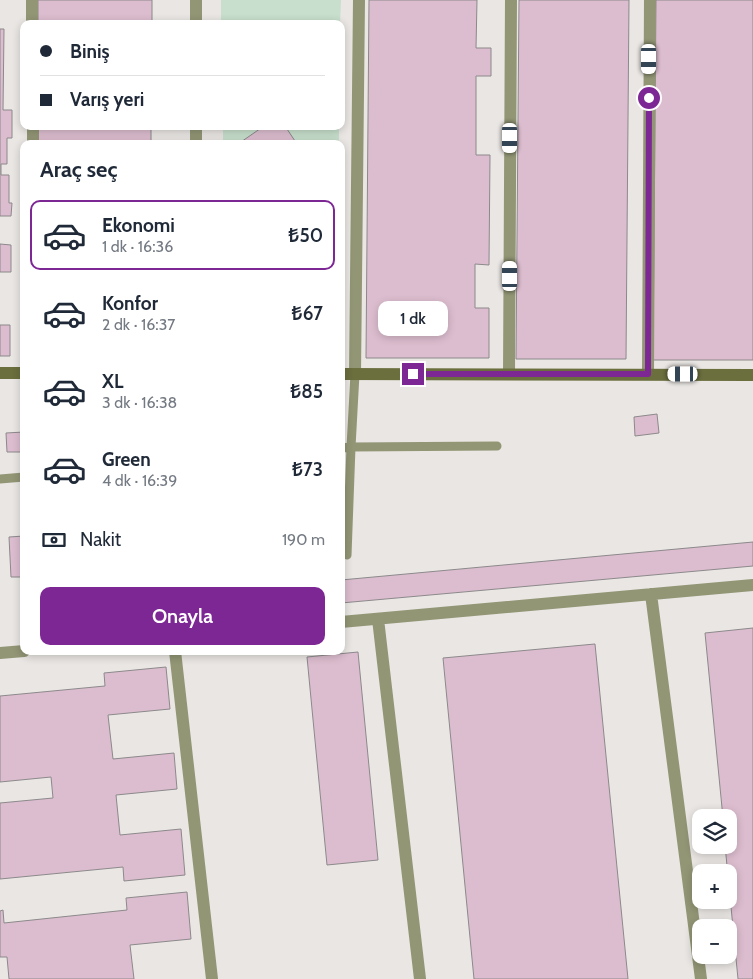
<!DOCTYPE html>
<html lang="tr">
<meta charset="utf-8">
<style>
:root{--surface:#fff;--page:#f6f6f7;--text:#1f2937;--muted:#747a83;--line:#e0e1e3;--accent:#7d2795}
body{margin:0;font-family:Cabin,sans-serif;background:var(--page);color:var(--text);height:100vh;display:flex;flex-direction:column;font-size:19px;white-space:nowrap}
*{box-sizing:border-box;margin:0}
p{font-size:16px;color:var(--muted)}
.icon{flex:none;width:28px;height:28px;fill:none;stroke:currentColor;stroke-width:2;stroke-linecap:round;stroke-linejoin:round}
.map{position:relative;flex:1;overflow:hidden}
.drawer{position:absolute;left:20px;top:140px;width:325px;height:515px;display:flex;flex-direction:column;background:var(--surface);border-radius:10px;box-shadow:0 2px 8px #0003}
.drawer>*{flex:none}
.banner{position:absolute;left:20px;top:20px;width:325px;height:110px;border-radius:10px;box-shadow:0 2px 8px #0003;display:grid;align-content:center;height:110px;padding:0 20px;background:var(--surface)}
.controls{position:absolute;left:692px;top:809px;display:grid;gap:10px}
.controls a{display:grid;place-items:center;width:45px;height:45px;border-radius:10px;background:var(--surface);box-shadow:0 2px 8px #0003;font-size:25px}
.end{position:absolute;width:22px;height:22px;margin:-11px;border:6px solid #7d2795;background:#fff;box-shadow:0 0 0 2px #fff}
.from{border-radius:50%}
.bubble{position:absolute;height:35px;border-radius:10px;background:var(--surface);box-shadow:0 2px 8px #0003;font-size:16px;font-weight:600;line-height:35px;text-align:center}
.car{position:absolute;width:15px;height:30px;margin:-15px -8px;border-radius:6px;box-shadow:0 0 4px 1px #0007;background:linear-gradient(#fff 24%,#345 0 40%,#fff 0 76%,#345 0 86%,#fff 0)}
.banner b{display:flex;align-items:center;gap:18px;height:48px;font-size:19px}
.banner b+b{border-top:1px solid var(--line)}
.banner i{width:12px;height:12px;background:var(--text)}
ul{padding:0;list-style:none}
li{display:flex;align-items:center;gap:15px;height:70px;margin:0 10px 8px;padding:0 10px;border:2px solid transparent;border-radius:10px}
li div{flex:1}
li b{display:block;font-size:19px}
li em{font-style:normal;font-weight:600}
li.current{border-color:var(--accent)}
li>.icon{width:45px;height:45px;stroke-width:1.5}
h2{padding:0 20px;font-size:22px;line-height:60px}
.pay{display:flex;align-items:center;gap:12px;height:55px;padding:0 20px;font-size:19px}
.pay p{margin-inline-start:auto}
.action{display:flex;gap:10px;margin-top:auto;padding:10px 20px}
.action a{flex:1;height:58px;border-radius:10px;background:var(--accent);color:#fff;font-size:20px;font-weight:600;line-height:58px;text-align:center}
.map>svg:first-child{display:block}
</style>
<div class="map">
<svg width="753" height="979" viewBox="0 0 753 979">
<rect width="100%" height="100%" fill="#e9e6e3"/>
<!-- green -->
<path fill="#c7dfcc" d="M221,0H341L340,24H221Z
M223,126H339V144H223Z"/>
<!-- building -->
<path fill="#dcbdcf" stroke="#8c898b" d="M38,0H152V24H38Z
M369,0H477L476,48H491V76H476V155H490L489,265L475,264V308H489V358H366Z
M519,0H629L626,359H516Z
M656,0H753V360H653Z
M0,29H4L3,110H12V138H7V164H1V175H9V203H12L11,216H0Z
M37,126H151V144H37Z
M264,126H285L297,144H238Z
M0,244L11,245V272H0Z
M0,325H10V356H0Z
M657,414L659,433L635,436L634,417Z
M24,432V452H7L6,433Z
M24,536V577H11L9,537Z
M753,542V566L341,603V580Z
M753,628V979H738L725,845H729V818H723L705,633Z
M595,644L628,979H474L443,658Z
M358,652L378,860L327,865L307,657Z
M166,667L170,709L108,715L113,759L174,753L177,789L116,795L120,835L181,829L185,875L124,881L123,867L0,879V803L53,798L51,777L0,782V696L105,686L104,673Z
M187,892L191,939L130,945L134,979H9L7,957H0V911L3,910L4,923L127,910L126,898Z"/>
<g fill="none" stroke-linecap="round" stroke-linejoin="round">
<!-- lane -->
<path stroke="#929675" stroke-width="9" d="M341,448L351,447L355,374
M0,479L24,477
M347,555L351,447L497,446"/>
<!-- street -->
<path stroke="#929675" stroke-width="12" d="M32,0V24
M196,24V0
M33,126V144
M196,144V126
M355,374L359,0
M509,374L511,0
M648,374L650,0
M651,594L701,979
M378,619L420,979
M341,622L753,585
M175,651L212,979
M0,653L24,651"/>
<!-- secondary -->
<path stroke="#6b6f3e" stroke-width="12" d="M0,373H24
M341,374L753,375"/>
</g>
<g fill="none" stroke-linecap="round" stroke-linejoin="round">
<!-- route -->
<path stroke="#7d2795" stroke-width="6" d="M413,374H648L649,98"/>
</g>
</svg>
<div class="controls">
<a><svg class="icon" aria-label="layers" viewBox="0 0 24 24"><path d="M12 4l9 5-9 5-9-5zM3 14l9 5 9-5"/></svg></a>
<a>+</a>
<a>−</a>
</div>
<i class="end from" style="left:649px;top:98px"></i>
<i class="end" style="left:413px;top:374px"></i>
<div class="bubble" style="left:378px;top:301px;width:70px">1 dk</div>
<i class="car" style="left:649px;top:59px;rotate:180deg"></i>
<i class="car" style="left:510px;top:138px;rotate:180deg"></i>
<i class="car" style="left:510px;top:276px;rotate:0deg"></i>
<i class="car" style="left:683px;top:374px;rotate:270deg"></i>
<div class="banner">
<b><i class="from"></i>Biniş</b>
<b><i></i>Varış yeri</b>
</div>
<section class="drawer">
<h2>Araç seç</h2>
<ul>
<li class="current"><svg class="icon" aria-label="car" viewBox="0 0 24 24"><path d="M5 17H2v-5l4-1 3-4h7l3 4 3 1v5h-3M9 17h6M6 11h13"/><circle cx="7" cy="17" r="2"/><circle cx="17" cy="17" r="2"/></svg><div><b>Ekonomi</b><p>1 dk · 16:36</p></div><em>₺50</em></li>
<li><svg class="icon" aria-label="car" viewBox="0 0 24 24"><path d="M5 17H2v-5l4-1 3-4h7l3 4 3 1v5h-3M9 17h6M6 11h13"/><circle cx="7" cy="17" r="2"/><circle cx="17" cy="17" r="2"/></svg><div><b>Konfor</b><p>2 dk · 16:37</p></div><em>₺67</em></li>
<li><svg class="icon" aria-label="car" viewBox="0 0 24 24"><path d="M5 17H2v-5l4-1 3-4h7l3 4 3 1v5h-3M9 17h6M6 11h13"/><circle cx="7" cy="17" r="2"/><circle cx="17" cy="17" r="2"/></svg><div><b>XL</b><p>3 dk · 16:38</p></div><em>₺85</em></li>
<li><svg class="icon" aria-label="car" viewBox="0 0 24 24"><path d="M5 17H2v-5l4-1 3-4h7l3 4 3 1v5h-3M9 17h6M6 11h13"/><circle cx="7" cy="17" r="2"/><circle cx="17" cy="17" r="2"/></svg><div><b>Green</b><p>4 dk · 16:39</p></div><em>₺73</em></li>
</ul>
<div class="pay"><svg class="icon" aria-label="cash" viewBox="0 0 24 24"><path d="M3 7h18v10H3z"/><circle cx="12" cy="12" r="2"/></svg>Nakit<p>190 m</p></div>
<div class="action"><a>Onayla</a></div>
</section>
</div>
